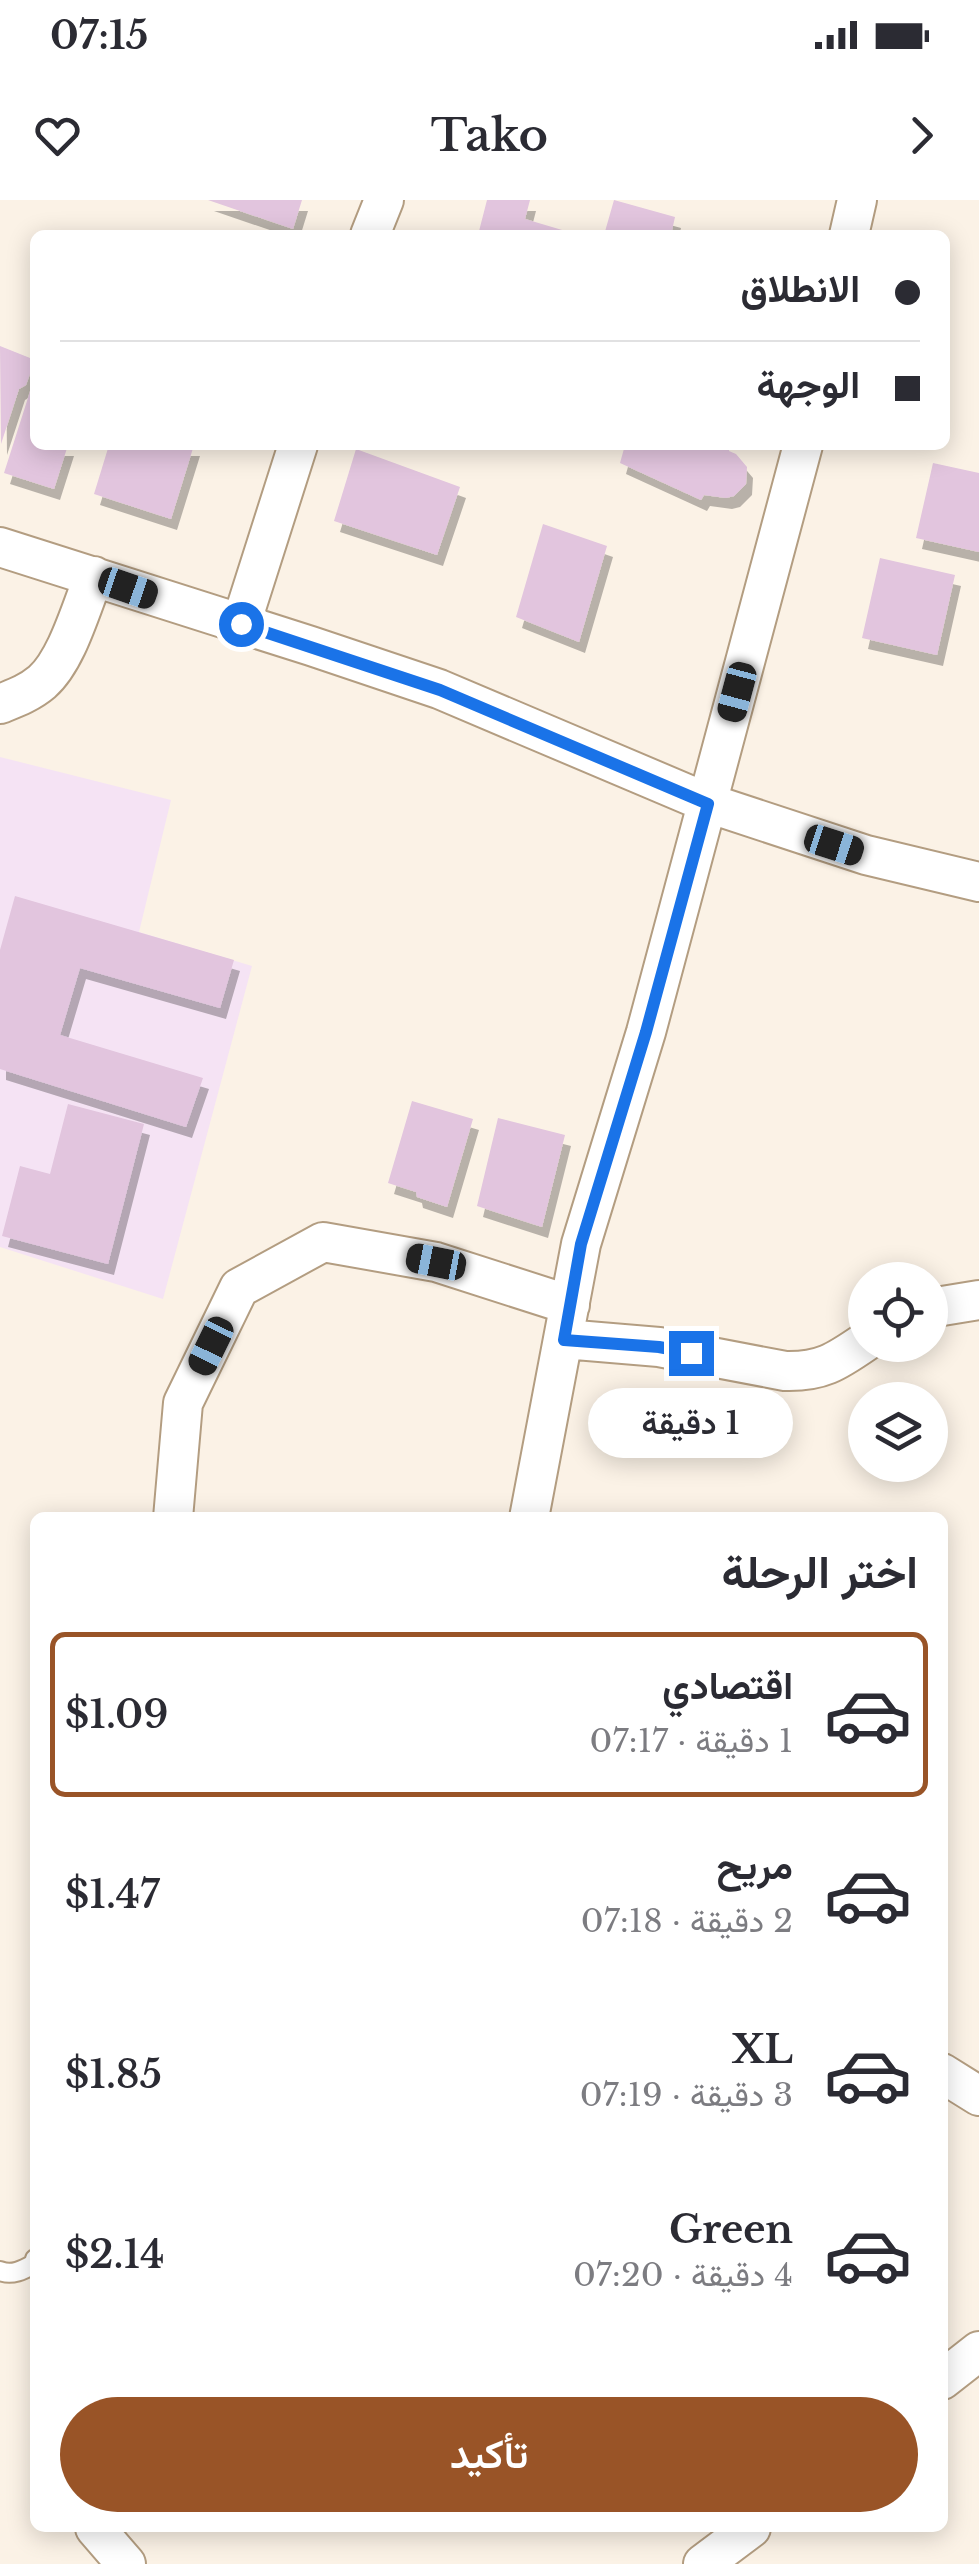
<!DOCTYPE html>
<html lang="ar">
<meta charset="utf-8">
<style>
:root{--surface:#fff;--page:#f7f7f7;--text:#2b2b33;--muted:#7c7c81;--line:#e1e1e2;--accent:#995427}
body{margin:0;font-family:"Libre Baskerville",Vazirmatn,serif;background:var(--page);color:var(--text);direction:rtl;height:100vh;display:flex;flex-direction:column;font-size:38px;white-space:nowrap}
*{box-sizing:border-box;margin:0}
p{font-size:32px;color:var(--muted)}
.icon{flex:none;width:55px;height:55px;fill:none;stroke:currentColor;stroke-width:2;stroke-linecap:round;stroke-linejoin:round}
.map{position:relative;flex:1;overflow:hidden;direction:ltr}
.sheet{position:absolute;left:30px;top:1312px;width:918px;height:1020px;display:flex;flex-direction:column;background:var(--surface);border-radius:15px;box-shadow:0 5px 25px #0003;direction:rtl}
.sheet>*{flex:none}
.top-card{position:absolute;left:30px;top:30px;width:920px;height:220px;border-radius:15px;box-shadow:0 5px 25px #0003;direction:rtl;display:grid;align-content:center;height:220px;padding:0 30px;background:var(--surface)}
.fabs{position:absolute;left:848px;top:1062px;display:grid;gap:20px}
.fabs a{display:grid;place-items:center;width:100px;height:100px;border-radius:50%;background:var(--surface);box-shadow:0 5px 25px #0003;font-size:50px}
.end{position:absolute;width:45px;height:45px;margin:-22px;border:12px solid #1a73e8;background:#fff;box-shadow:0 0 0 5px #fff}
.from{border-radius:50%}
.bubble{position:absolute;height:70px;border-radius:35px;background:var(--surface);box-shadow:0 5px 25px #0003;font-size:32px;font-weight:600;line-height:70px;text-align:center;direction:rtl}
.car{position:absolute;width:30px;height:60px;margin:-30px -15px;border-radius:12px;box-shadow:0 0 8px 2px #0007;background:linear-gradient(#222 24%,#8ab4d8 0 40%,#222 0 76%,#8ab4d8 0 86%,#222 0)}
.top-card b{display:flex;align-items:center;gap:35px;height:95px;font-size:38px}
.top-card b+b{border-top:2px solid var(--line)}
.top-card i{width:25px;height:25px;background:var(--text)}
ul{padding:0;list-style:none}
li{display:flex;align-items:center;gap:30px;height:165px;margin:0 20px 15px;padding:0 10px;border:5px solid transparent;border-radius:15px}
li div{flex:1}
li b{display:block;font-size:38px}
li em{font-style:normal;font-weight:600}
li.current{border-color:var(--accent)}
li>.icon{width:90px;height:90px;stroke-width:1.5}
h2{padding:0 30px;font-size:45px;line-height:120px}
.cta{display:flex;gap:20px;margin-top:auto;padding:20px 30px}
.cta a{flex:1;height:115px;border-radius:60px;background:var(--accent);color:#fff;font-size:40px;font-weight:600;line-height:115px;text-align:center}
.status{display:flex;justify-content:space-between;align-items:center;height:70px;padding:0 50px;background:var(--surface);direction:ltr}
.status svg{height:28px;fill:currentColor}
header{display:flex;justify-content:space-between;align-items:center;height:130px;padding:0 30px;background:var(--surface);font-size:45px;font-weight:600}
.map>svg:first-child{display:block}
</style>
<div class="status"><b>07:15</b><svg viewBox="0 0 49 12"><path d="M0 12V9h3v3zM5 12V6h3v6zM10 12V3h3v9zM15 12V0h3v12zM26 1h20v11H26zM47 4h2v5h-2z"/></svg></div>
<header><svg class="icon" aria-label="forward" viewBox="0 0 24 24"><path d="M9 5l7 7-7 7"/></svg>Tako<svg class="icon" aria-label="heart" viewBox="0 0 24 24"><path d="M12 20l-8-8c-3-5 5-10 8-4 3-6 11-1 8 4z"/></svg></header>
<div class="map">
<svg width="979" height="2364" viewBox="0 0 979 2364">
<defs>
<filter id="shadow"><feDropShadow dx="6" dy="11" stdDeviation="0" flood-color="#0004"/></filter>
</defs>
<rect width="100%" height="100%" fill="#fbf2e6"/>
<!-- education -->
<path fill="#f5e3f4" d="M0,557L171,600L139,732L252,766L163,1099L0,1047Z"/>
<!-- building -->
<path fill="#e2c5de" filter="url(#shadow)" d="M208,0H302L293,29Z
M487,0H530L525,19L579,35H478Z
M614,0L675,17L671,35H604Z
M0,146L35,160L26,185L19,189L1,244Z
M34,179L35,245H68L54,289L4,273Z
M109,245H194L171,319L94,294Z
M625,245H730L729,251L736,254L747,267L746,284L734,296L726,298L704,295L701,300L620,263Z
M356,249L460,287L437,355L334,321Z
M933,263L979,273V352L916,338Z
M543,324L607,346L579,442L516,417Z
M880,358L955,375L937,455L862,438Z
M15,696L234,760L220,808L80,768L60,835L203,878L186,927L0,869V750Z
M412,901L473,919L447,1007L417,997L416,992L388,983Z
M68,904L144,924L108,1064L2,1036L20,966L50,974Z
M498,918L565,935L542,1027L477,1006Z"/>
<g fill="none" stroke-linecap="round" stroke-linejoin="round">
<!-- lane casing -->
<g stroke="#b39d81" stroke-width="22">
<path id="lane" d="M0,2071C12,2076 23,2070 34,2064L35,2059"/>
</g>
<!-- street casing -->
<g stroke="#b39d81" stroke-width="42">
<path id="street" d="M370,35L384,0
M849,35L857,0
M0,347L311,446L439,489L708,603L866,655L979,682
M241,424L298,245
M0,504C15,498 29,493 42,482C67,460 81,408 94,376
M930,1108L979,1100
M564,1139L659,1147L785,1171C821,1172 836,1162 865,1142
M173,1318L183,1203L239,1088L323,1042L436,1062L570,1105
M529,1318L581,1044L646,832L803,245
M942,1873L979,1896
M942,2180L979,2151
M95,2328L126,2364
M703,2364L751,2328"/>
</g>
<!-- lane -->
<use href="#lane" stroke="#fff" stroke-width="18"/>
<!-- street -->
<use href="#street" stroke="#fff" stroke-width="38"/>
</g>
<g fill="none" stroke-linecap="round" stroke-linejoin="round">
<!-- route -->
<path stroke="#1a73e8" stroke-width="12" d="M241,424L440,490L708,604L646,832L581,1044L564,1140L659,1147L691,1153"/>
</g>
</svg>
<div class="fabs">
<a><svg class="icon" aria-label="locate" viewBox="0 0 24 24"><circle cx="12" cy="12" r="6"/><path d="M12 2v4M12 18v4M2 12h4M18 12h4"/></svg></a>
<a><svg class="icon" aria-label="layers" viewBox="0 0 24 24"><path d="M12 4l9 5-9 5-9-5zM3 14l9 5 9-5"/></svg></a>
</div>
<i class="end from" style="left:241px;top:424px"></i>
<i class="end" style="left:691px;top:1153px"></i>
<div class="bubble" style="left:588px;top:1188px;width:205px">1 دقيقة</div>
<i class="car" style="left:128px;top:388px;rotate:109deg"></i>
<i class="car" style="left:737px;top:492px;rotate:195deg"></i>
<i class="car" style="left:834px;top:645px;rotate:108deg"></i>
<i class="car" style="left:436px;top:1062px;rotate:281deg"></i>
<i class="car" style="left:211px;top:1146px;rotate:206deg"></i>
<div class="top-card">
<b><i class="from"></i>الانطلاق</b>
<b><i></i>الوجهة</b>
</div>
<section class="sheet">
<h2>اختر الرحلة</h2>
<ul>
<li class="current"><svg class="icon" aria-label="car" viewBox="0 0 24 24"><path d="M5 17H2v-5l4-1 3-4h7l3 4 3 1v5h-3M9 17h6M6 11h13"/><circle cx="7" cy="17" r="2"/><circle cx="17" cy="17" r="2"/></svg><div><b>اقتصادي</b><p>1 دقيقة · 07:17</p></div><em>$1.09</em></li>
<li><svg class="icon" aria-label="car" viewBox="0 0 24 24"><path d="M5 17H2v-5l4-1 3-4h7l3 4 3 1v5h-3M9 17h6M6 11h13"/><circle cx="7" cy="17" r="2"/><circle cx="17" cy="17" r="2"/></svg><div><b>مريح</b><p>2 دقيقة · 07:18</p></div><em>$1.47</em></li>
<li><svg class="icon" aria-label="car" viewBox="0 0 24 24"><path d="M5 17H2v-5l4-1 3-4h7l3 4 3 1v5h-3M9 17h6M6 11h13"/><circle cx="7" cy="17" r="2"/><circle cx="17" cy="17" r="2"/></svg><div><b>XL</b><p>3 دقيقة · 07:19</p></div><em>$1.85</em></li>
<li><svg class="icon" aria-label="car" viewBox="0 0 24 24"><path d="M5 17H2v-5l4-1 3-4h7l3 4 3 1v5h-3M9 17h6M6 11h13"/><circle cx="7" cy="17" r="2"/><circle cx="17" cy="17" r="2"/></svg><div><b>Green</b><p>4 دقيقة · 07:20</p></div><em>$2.14</em></li>
</ul>
<div class="cta"><a>تأكيد</a></div>
</section>
</div>
